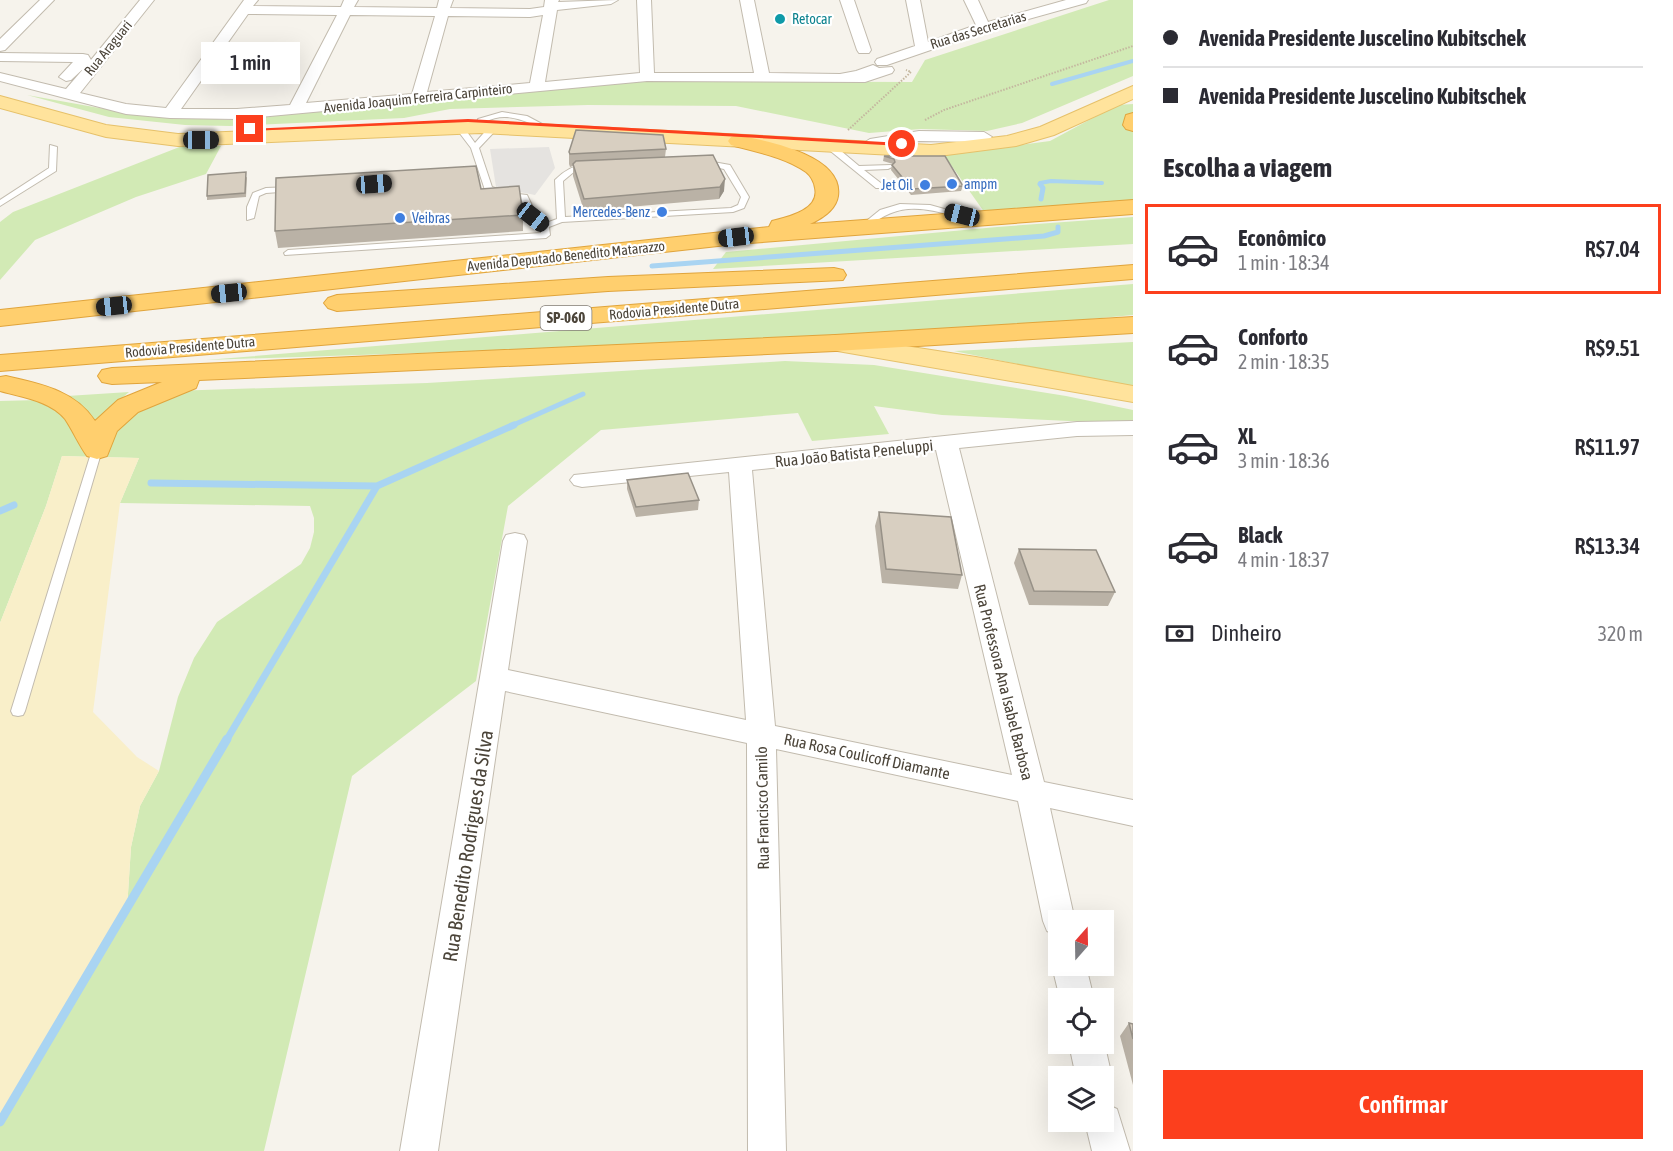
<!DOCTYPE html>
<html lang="pt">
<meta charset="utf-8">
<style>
:root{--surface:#fff;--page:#f2f2f3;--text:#2b2b33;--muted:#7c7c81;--line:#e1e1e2;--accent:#fc3f1d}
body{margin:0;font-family:"Asap Condensed",sans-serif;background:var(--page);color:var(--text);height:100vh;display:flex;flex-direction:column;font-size:22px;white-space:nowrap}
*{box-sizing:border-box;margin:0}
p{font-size:20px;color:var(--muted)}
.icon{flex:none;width:33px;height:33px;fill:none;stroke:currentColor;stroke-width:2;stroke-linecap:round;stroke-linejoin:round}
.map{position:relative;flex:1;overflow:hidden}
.details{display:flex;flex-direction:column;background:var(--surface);width:540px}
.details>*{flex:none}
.top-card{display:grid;align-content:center;height:132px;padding:0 30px;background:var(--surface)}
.needle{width:39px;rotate:20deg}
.controls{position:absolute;left:1048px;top:910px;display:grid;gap:12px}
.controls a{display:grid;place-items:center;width:66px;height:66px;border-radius:0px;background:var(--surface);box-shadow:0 6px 24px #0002;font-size:30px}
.end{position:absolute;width:27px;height:27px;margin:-14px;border:8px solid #fc3f1d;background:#fff;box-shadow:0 0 0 3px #fff}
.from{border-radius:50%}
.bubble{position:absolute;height:42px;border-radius:0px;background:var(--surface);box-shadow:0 6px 24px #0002;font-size:20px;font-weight:600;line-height:42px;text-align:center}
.car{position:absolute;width:18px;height:36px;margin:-18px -9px;border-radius:8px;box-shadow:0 0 4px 2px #0007;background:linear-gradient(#222 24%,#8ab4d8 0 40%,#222 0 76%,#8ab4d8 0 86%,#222 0)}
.top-card b{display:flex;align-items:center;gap:21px;height:57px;font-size:22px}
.top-card b+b{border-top:2px solid var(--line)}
.top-card i{width:15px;height:15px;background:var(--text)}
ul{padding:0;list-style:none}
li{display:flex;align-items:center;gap:18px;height:90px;margin:0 12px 9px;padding:0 18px;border:3px solid transparent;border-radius:0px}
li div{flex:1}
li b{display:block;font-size:22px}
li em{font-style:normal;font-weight:600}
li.selected{border-color:var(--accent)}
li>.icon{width:54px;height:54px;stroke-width:1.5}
h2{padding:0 30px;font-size:27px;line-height:72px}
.pay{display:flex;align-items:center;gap:15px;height:66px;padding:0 30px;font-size:22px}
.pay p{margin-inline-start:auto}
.primary-button{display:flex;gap:12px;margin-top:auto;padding:12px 30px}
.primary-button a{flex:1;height:69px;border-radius:0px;background:var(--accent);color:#fff;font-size:24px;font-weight:600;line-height:69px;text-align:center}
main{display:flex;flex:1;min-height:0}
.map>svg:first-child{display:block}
</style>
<main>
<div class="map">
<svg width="1133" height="1151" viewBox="0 0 1133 1151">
<rect width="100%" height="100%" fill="#f6f3ec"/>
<!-- green -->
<path fill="#d2eab5" d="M1109,0H1133V76L1022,123L987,131L921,129L869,133L736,106L588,105L450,109L404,118L230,126L185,125L109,117L27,95L116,111L229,120L645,81L912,82L925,60Z
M1133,104V204L987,216L944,155L1050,141L1117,105Z
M182,146H221L206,174L136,197L35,240L0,280V222L13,212Z
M1133,217V244L713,269L726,252L997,227Z
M1133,284V315L898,337L206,360Z
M1133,342V388L954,351Z
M785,361L874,365L1066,396L1133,410V424L942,415L874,406L889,434L812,441L798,413L601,430L508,506L476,681L352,776L264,1151H0V1114L127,909L131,847L140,806L159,771L178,697L194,658L217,622L301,564L310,548L314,532V518L310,506L120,503L139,458L97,457L125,413L171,391L427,383Z
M129,392L89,426L67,396Z
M40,400L63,410L93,457L62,456L46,506L0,623V401Z"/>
<!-- sand -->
<path fill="#f9efc9" d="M62,456L139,458L120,503L93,712L137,757L159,771L140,806L131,847L127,909L0,1114V623L46,506Z"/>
<!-- parking -->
<path fill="#e5e3e0" d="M549,147L555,168L535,195L496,187L490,149Z"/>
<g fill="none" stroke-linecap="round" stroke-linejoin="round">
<!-- stream-far3 -->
<path stroke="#a9d4f2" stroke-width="4" d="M1052,84L1133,61
M1041,185L1040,183L1051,181L1102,183"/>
<!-- stream-far2 -->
<path stroke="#a9d4f2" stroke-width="5" d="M1040,184L1043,188L1041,199
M652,266L1044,236L1058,232V227
M511,426L583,394"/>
<!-- stream-far1 -->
<path stroke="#a9d4f2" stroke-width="7" d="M151,483L377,486L514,425
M0,511L14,505
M226,741L377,486"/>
<!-- stream -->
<path stroke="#a9d4f2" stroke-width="9" d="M0,1122L227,739"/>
<!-- service casing -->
<g stroke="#c2bbae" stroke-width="2">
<path id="service" d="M502,112L527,116L542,124L538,126C519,119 504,112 485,122L483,129L476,127L478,119Z
M456,125H462L475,143L490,126H496V130L479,148L492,187L509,193L527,195L537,216L546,223L557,219L555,180C565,170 579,161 593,168L589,170L575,171L563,181L565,217L731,208L738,205L741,197L724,169L699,164V160H702L730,165L749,197L744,208L733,212L562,222L549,227L550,235L546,238L285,255L284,253L288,250L541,233V227L530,219L521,199L505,197L485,190L471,148L455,127Z
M50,145L57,147L56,171L0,206V200L49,168Z
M828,145H834L859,166L891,165L892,167L888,169L864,170L882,184V188H876L828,149Z
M291,187L295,189L294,191L266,193L259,196L254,218L247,220V207L253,193L266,188Z
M900,204L930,205L973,217L969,220C928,209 901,198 866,229L859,227L880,210Z
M97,447L102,450L25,711L23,715L18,716L13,715L11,711L92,450Z"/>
</g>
<!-- minor casing -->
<g stroke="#c2bbae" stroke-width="2">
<path id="minor" d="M40,0H54L5,50L0,51V39Z
M140,0H154L80,93L126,104L166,108L244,0H258L253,6L341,7L344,0H358L354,7L437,8L439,0H453L450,8L530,9L544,7L545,0H559L558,2L618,0L611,4L557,10L545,82L640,73L637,0H651L654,73H754L740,0H754L769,73L840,74L856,71L873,65L879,68L892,67L894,70L892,73L865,82L647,81L237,119L170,118L126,114L0,81V73L66,89L85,67L71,80L66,81L59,77L73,62L0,61V53L83,54L88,55L91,60ZM248,14L337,15L290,105L237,109H181ZM350,15L435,16L412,94L306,103ZM543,15L530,83L427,92L448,16L530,17Z
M840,0H854L871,50L869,53H859L857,50Z
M906,0H920L928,42L976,25L964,0H978L988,22L1066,0H1088L1086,3L989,30L887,65H877L875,62L877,59L915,46Z
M919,131L984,132L992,137L984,142L919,141L870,149L862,144L870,139Z
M1133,421V435L1077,436L959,448L1044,782L1133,800V826L1050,808L1075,921H1059V936L1047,931L1043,921L1018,801L776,749L786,1151H748L747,743L505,691L438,1151H400L503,541L506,535L515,533L524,535L527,541L508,670L746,720L729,472L582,487L574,485L570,480L574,475L1077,422ZM936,450L1012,775L775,726L752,470Z
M1059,954V966H1086L1094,999H1060L1052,966Z
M1104,1042L1112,1077L1107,1090L1104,1091V1077H1076L1069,1044H1104Z
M1104,1103L1117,1109L1130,1151H1092L1085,1122H1104Z"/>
</g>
<!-- primary casing -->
<g stroke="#e6c16a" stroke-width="2">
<path id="primary" d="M1133,86V99L1054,135L1016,146L931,157L480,133L178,146L106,137L0,108V96L106,125L178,134L480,121L931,145L1007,136L1040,127Z
M835,335L976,357L1133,386V402L826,349L822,343L826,337Z"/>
</g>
<!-- motorway casing -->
<g stroke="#e0a43c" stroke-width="2">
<path id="motorway" d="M1133,113V131L1126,129L1123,125L1126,115Z
M738,135C766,141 844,155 838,196C836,210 821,219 810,224L1133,200V214L736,244L0,326V310L769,227L772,221C788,217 820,210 815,188C814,182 811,176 806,172C785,157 756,152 731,145L728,141L731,137Z
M1133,265V279L0,371V355Z
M834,268L843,270L846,275L843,280L608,291L337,311L328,308L324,303L328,298L337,295L608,277Z
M1133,317V333L835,351L199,380L196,388L138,412L117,431L107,456L97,459L87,456C79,445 73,431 65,419C51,401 21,397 0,391V377L6,376C40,384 75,390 95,421L118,400L162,382L112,384L102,382L98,376L102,370L112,368L835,335Z"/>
</g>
<!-- path -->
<path stroke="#c4b79f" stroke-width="2" stroke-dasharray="1.5 1.5" stroke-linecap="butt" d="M925,120L944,110L1133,46
M848,130L911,72L906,70"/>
<!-- service -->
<use href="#service" fill="#fff" fill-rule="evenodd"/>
<!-- minor -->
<use href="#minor" fill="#fff" fill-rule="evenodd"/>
<!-- primary -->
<use href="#primary" fill="#ffe39c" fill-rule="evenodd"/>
<!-- motorway -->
<use href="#motorway" fill="#ffcf6e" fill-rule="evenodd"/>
</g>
<!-- wall -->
<path fill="#bab2a6" d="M666,149L665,157L713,155L724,191L719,199L584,211L573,176V166L570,167L569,164V152Z
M884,156H945L963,186L961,191L911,195L891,170L892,165L893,164L883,161Z
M247,177L246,197L207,200V196Z
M523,215V231L278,248L275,231Z
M627,480L699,500L698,510L636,517L627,489Z
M879,512L962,575L958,589L882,583L875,526Z
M1019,549L1115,592L1108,606L1029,605L1014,563Z
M1129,1023L1133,1024V1085L1120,1036Z"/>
<!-- shaded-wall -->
<path fill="#979187" d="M725,179L724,191L719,199L720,187Z"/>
<!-- building -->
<path fill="#d8cfc1" stroke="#979187" stroke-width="1.5" d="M576,130L663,135L666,149L570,154L569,152Z
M713,155L725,179L720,187L584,199L573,164L576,161Z
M884,156H945L963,186L912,189L892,165L895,162L894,159Z
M476,166L481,189L519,186L523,215L275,231L276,178Z
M246,172L245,193L207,196L208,175Z
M688,473L699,500L636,507L627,480Z
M879,512L951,517L962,575L886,569Z
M1019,549L1096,550L1115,592L1034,591Z
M1129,1023L1133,1024V1039Z"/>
<!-- route -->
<path fill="#fc3f1d" d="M468,119L902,143L905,144L902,146L468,122L250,131L247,129Z"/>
<!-- markers -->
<circle fill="#0f9aa8" stroke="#fff" stroke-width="2" cx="780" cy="19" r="6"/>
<g fill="#3f7fe0" stroke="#fff" stroke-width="2">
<circle cx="952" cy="184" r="6"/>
<circle cx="925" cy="185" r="6"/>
<circle cx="662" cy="212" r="6"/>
<circle cx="400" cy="218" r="6"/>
</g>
<g text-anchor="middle" stroke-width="4.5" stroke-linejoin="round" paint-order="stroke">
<!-- far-culture labels -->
<g font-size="14" fill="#0d838f" stroke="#fff" text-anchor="start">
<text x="792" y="24">Retocar</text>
</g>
<!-- far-street labels -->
<g font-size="14" fill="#4b4439" stroke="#fff">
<text transform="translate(978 30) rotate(-17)" y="5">Rua das Secretarias</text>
<text transform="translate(108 48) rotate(-51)" y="5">Rua Araguari</text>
<text transform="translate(418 98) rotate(-6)" y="5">Avenida Joaquim Ferreira Carpinteiro</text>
<text transform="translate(566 256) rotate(-6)" y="5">Avenida Deputado Benedito Matarazzo</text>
<text transform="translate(674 309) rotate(-5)" y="5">Rodovia Presidente Dutra</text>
<text transform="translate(190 347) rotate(-5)" y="5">Rodovia Presidente Dutra</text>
</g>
<!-- far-shop labels -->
<g font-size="14" fill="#366cbe" stroke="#fff" text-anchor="start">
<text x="964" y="189">ampm</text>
<text x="913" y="190" text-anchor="end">Jet Oil</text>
<text x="650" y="217" text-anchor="end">Mercedes-Benz</text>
<text x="412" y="223">Veibras</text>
</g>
<!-- shield labels -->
<rect fill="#fff" stroke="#817c74" stroke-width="1.5" x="540.5" y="306" width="51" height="24" rx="4.5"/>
<g font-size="15" font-weight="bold" fill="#4b4439">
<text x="566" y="323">SP-060</text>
</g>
<!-- street labels -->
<g font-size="16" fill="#4b4439" stroke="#fff">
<text transform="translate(854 453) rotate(-6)" y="6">Rua João Batista Peneluppi</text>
<text transform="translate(1004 682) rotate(76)" y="6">Rua Professora Ana Isabel Barbosa</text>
<text transform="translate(867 756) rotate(12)" y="6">Rua Rosa Coulicoff Diamante</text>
<text transform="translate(762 808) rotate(-91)" y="6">Rua Francisco Camilo</text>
</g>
<!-- near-street labels -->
<g font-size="20" fill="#4b4439" stroke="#fff">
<text transform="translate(468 846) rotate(-81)" y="7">Rua Benedito Rodrigues da Silva</text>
</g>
</g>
</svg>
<div class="controls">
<a><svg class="needle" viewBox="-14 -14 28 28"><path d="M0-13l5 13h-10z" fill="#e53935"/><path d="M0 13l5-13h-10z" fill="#7c7c81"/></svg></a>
<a><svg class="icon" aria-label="locate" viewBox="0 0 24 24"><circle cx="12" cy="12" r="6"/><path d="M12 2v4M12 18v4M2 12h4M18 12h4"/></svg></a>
<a><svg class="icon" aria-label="layers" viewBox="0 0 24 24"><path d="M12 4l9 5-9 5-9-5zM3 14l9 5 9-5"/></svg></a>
</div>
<i class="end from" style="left:902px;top:144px"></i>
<i class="end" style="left:250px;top:129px"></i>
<div class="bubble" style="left:201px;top:42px;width:99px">1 min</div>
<i class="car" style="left:201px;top:140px;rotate:90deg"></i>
<i class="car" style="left:374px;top:184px;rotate:86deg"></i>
<i class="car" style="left:962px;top:215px;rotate:284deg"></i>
<i class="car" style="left:533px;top:217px;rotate:128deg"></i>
<i class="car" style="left:736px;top:237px;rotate:263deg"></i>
<i class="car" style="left:229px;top:293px;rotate:264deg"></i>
<i class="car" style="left:114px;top:306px;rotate:264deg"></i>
</div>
<section class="details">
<div class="top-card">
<b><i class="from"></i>Avenida Presidente Juscelino Kubitschek</b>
<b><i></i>Avenida Presidente Juscelino Kubitschek</b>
</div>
<h2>Escolha a viagem</h2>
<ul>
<li class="selected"><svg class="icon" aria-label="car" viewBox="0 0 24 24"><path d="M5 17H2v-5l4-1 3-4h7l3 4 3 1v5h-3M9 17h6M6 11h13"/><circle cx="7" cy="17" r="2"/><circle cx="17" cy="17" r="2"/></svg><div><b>Econômico</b><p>1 min · 18:34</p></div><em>R$7.04</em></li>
<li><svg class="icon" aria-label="car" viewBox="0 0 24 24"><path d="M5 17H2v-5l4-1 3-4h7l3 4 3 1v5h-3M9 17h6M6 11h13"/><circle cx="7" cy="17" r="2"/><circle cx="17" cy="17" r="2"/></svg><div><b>Conforto</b><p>2 min · 18:35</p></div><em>R$9.51</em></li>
<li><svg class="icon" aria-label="car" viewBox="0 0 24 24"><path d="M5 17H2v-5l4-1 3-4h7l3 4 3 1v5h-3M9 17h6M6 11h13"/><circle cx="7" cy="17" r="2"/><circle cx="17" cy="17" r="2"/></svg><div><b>XL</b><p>3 min · 18:36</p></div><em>R$11.97</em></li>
<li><svg class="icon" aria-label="car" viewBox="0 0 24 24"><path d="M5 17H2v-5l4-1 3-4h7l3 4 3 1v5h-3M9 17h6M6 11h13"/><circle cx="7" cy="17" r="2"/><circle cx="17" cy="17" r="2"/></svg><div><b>Black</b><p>4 min · 18:37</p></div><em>R$13.34</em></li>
</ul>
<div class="pay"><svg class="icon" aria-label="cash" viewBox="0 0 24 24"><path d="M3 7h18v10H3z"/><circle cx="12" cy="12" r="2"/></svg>Dinheiro<p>320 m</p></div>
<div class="primary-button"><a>Confirmar</a></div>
</section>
</main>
